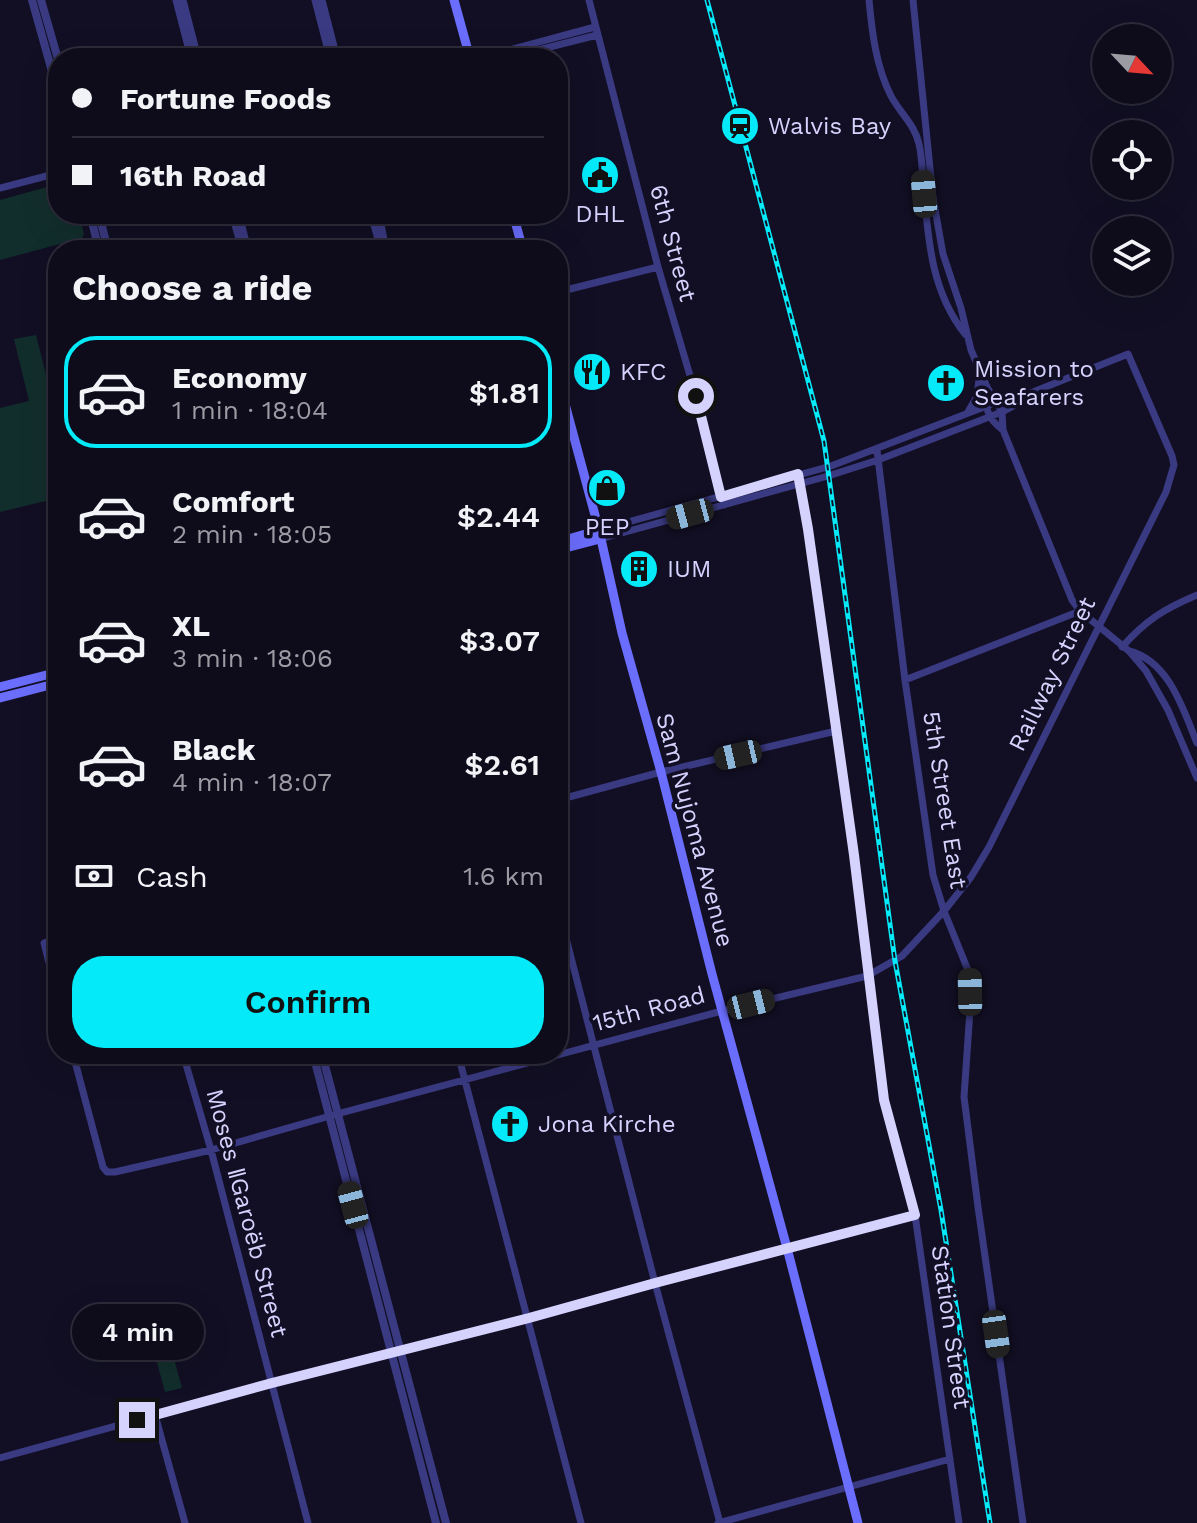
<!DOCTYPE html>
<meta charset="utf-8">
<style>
:root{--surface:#0e0b1b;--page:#171424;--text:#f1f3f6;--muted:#9b9ba3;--line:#2e2b3a;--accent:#04eaf9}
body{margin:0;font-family:"Work Sans",sans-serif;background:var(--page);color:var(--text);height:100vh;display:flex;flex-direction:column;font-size:30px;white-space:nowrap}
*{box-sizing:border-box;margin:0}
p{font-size:26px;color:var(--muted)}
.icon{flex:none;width:44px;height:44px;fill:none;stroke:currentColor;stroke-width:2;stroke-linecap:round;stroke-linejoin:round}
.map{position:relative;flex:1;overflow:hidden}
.panel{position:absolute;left:48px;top:240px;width:520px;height:824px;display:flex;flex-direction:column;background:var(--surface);border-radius:32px;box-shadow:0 8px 32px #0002,0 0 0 2px var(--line)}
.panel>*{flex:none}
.banner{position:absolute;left:48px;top:48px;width:520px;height:176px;border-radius:32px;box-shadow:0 8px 32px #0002,0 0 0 2px var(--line);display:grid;align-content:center;height:176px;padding:0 24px;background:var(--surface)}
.needle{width:52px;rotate:116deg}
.buttons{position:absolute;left:1092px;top:24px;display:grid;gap:16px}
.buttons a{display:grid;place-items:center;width:80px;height:80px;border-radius:50%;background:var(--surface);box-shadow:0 8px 32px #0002,0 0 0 2px var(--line);font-size:40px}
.end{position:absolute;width:36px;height:36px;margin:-18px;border:10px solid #d6d2fe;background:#111;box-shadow:0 0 0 4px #111}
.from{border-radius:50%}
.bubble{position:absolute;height:56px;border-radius:28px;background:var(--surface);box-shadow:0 8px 32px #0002,0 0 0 2px var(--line);font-size:26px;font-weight:600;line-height:56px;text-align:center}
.car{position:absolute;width:24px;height:48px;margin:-24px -12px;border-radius:10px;box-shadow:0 0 6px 2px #0007;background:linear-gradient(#222 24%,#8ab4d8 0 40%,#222 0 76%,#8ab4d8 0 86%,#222 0)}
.banner b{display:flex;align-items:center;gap:28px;height:76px;font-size:30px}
.banner b+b{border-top:2px solid var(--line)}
.banner i{width:20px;height:20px;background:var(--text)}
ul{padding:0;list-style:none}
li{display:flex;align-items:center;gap:24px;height:112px;margin:0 16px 12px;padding:0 8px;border:4px solid transparent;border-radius:32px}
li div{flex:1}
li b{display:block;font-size:30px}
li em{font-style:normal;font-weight:600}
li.on{border-color:var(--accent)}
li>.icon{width:72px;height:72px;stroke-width:1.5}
h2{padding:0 24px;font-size:36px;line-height:96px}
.pay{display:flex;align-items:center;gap:20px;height:88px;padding:0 24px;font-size:30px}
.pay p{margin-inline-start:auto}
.cta{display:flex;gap:16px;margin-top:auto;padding:16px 24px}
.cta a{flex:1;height:92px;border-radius:32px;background:var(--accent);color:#111;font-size:32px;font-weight:600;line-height:92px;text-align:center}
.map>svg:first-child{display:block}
</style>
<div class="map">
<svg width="1197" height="1523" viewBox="0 0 1197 1523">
<rect width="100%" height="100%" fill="#120f24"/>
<!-- green -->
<path fill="#122e2c" d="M58,184V214H79L84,234L82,238L0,260V200Z
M36,335L58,422V498L0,512V408L29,401L14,339Z
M171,1318L179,1351L161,1356L153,1323Z
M173,1355L182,1388L165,1392L156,1359Z"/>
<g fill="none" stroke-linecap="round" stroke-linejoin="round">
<!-- minor -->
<path stroke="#3a3a82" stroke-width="7" d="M176,0L191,58
M183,0L198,58
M315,0L330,58
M322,0L337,58
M589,0L658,267L696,396L724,505
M869,0C872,32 876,67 891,96C900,113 915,125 919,144C922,156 922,169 923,181C928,236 930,290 965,334
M913,0L933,198L943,254L961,308L971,350L987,387L1002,412L1003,430L1072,600L1080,611L1129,651L1146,671L1168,710L1197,778
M479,58L595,27
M507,58L597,35
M0,188L58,173
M232,214L242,250
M239,214L248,250
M371,214L381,250
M379,214L386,250
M558,292L658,267
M987,387C984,406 987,419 1003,430
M968,412L977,396L980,371
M877,450L905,680L933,875L944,911L970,975V1010L964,1097L978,1207L1023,1523
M798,474L808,529L854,855L884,1100L915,1215L959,1523
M600,539L828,476L878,460L1002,412L1017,404L1028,394
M1122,647C1146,620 1164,609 1197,595
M1129,651C1169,661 1183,709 1197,743
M905,680L1080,611
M558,800L661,772L836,731
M558,907L655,1283L720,1523
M58,938L44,943L58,998
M73,1054L103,1167L107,1172H115L211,1150L337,1114L722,1011L867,976L902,956L944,911L971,877L989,847L1166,492L1174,465L1172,456L1128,354L1028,394L997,402L831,466L599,530
M183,1054L211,1150L308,1523
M458,1054L581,1523
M155,1415L185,1523
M0,1458L272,1383L529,1318L655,1283L915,1215
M718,1523L950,1459"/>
<!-- tertiary -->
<path stroke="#3a3a82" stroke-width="8" d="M32,0L58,93
M41,0L58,59
M90,214L99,250
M99,214L108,250
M313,1054L436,1523
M322,1054L446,1523"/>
<!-- secondary -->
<path stroke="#6b6dfd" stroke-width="9" d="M454,0L470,58
M513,214L523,250
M558,378L599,530L622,633L661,772L712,974L787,1248L858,1523
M558,542L599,530
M558,550L600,539
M0,687L58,672
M0,698L58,683"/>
<!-- rail casing -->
<g stroke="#04eaf9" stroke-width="5">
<path id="rail" d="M707,0L824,441L895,961L941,1210L990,1523"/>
</g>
<!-- rail -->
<use href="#rail" stroke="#120f24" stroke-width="2" stroke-dasharray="6" stroke-linecap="butt"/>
</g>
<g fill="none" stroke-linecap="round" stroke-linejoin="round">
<!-- route -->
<path stroke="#d6d2fe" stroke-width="10" d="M137,1420L272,1383L529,1318L655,1283L915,1215L884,1100L854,855L808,529L798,474L721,497L696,396"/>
</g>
<!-- icons -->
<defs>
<g id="station-disc" transform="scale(2)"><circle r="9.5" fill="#04eaf9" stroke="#120f24"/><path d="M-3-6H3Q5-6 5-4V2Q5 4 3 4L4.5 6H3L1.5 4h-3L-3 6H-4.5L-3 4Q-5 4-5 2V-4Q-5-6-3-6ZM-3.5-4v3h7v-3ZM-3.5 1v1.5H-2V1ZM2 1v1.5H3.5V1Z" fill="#111"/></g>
<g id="civic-disc" transform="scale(2)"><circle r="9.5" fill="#04eaf9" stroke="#120f24"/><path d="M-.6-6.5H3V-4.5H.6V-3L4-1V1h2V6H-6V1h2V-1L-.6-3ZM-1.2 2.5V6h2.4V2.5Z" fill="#111"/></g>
<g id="restaurant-disc" transform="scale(2)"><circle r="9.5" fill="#04eaf9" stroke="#120f24"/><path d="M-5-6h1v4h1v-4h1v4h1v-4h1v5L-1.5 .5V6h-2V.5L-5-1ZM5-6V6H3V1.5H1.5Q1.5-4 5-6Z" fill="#111"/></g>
<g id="church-disc" transform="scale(2)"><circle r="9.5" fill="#04eaf9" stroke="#120f24"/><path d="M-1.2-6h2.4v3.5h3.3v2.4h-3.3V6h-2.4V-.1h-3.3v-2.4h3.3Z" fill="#111"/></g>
<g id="shop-disc" transform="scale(2)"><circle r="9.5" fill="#04eaf9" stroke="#120f24"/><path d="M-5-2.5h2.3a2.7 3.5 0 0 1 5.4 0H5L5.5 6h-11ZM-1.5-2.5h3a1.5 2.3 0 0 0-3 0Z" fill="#111"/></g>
<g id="building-disc" transform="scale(2)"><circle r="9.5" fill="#04eaf9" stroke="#120f24"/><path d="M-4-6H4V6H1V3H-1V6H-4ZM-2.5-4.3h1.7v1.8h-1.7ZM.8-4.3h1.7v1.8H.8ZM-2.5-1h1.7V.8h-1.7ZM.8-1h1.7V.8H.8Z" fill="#111"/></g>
</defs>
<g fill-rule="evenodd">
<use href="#station-disc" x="740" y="126"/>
<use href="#civic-disc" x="600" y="175"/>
<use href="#restaurant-disc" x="592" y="372"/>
<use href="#church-disc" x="946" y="383"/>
<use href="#shop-disc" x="607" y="488"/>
<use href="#building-disc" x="639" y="569"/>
<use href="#church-disc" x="510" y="1124"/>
</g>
<g text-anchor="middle" stroke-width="7" stroke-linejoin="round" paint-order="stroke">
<!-- poi labels -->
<g font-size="24" fill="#d6d2fe" stroke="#120f24" text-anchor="start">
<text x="768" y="134">Walvis Bay</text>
<text x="600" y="222" text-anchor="middle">DHL</text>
<text x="974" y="377">Mission to<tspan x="974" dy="28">Seafarers</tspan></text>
<text x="620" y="380">KFC</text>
<text x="607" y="535" text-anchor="middle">PEP</text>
<text x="667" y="577">IUM</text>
<text x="538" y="1132">Jona Kirche</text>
</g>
<!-- street labels -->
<g font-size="24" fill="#d6d2fe" stroke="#120f24">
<text transform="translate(673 243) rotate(75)" y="8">6th Street</text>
<text transform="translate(1052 674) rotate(-64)" y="8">Railway Street</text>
<text transform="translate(945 800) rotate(81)" y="8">5th Street East</text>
<text transform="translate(695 830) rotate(75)" y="8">Sam Nujoma Avenue</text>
<text transform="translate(649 1009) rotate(-15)" y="8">15th Road</text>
<text transform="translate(247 1213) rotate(75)" y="8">Moses ǁGaroëb Street</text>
<text transform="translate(951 1327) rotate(82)" y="8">Station Street</text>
</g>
</g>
</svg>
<div class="buttons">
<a><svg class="needle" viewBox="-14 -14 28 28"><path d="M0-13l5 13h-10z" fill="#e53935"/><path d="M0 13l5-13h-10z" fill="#9b9ba3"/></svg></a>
<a><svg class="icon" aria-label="locate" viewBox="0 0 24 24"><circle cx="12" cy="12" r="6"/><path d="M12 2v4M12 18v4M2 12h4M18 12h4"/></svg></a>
<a><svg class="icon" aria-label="layers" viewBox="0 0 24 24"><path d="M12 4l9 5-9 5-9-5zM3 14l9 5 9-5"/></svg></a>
</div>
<i class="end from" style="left:696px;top:396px"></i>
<i class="end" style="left:137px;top:1420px"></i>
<div class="bubble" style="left:72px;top:1304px;width:132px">4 min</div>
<i class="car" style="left:924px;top:194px;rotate:355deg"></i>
<i class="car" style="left:690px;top:514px;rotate:255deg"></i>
<i class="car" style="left:738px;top:755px;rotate:257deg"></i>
<i class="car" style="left:970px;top:992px;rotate:359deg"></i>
<i class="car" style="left:751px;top:1004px;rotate:76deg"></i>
<i class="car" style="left:353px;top:1205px;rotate:345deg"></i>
<i class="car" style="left:996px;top:1334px;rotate:172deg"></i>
<div class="banner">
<b><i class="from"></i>Fortune Foods</b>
<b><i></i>16th Road</b>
</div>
<section class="panel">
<h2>Choose a ride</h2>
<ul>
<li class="on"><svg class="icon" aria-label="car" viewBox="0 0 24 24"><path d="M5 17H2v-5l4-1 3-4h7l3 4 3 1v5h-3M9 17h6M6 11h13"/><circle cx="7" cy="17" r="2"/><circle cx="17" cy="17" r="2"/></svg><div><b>Economy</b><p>1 min · 18:04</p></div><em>$1.81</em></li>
<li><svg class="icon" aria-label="car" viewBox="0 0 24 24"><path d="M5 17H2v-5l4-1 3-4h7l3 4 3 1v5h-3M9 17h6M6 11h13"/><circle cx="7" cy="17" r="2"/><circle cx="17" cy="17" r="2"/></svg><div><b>Comfort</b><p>2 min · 18:05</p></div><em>$2.44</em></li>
<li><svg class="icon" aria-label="car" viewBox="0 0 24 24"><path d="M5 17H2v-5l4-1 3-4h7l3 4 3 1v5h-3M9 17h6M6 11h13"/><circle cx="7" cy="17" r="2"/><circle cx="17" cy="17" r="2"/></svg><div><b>XL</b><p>3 min · 18:06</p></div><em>$3.07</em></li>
<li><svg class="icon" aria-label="car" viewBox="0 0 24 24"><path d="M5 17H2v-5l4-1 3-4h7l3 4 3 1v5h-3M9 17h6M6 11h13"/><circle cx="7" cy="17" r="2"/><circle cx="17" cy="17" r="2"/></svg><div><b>Black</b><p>4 min · 18:07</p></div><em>$2.61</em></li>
</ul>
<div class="pay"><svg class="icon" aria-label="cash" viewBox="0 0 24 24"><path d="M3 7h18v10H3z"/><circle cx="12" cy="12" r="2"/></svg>Cash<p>1.6 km</p></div>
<div class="cta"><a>Confirm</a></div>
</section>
</div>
